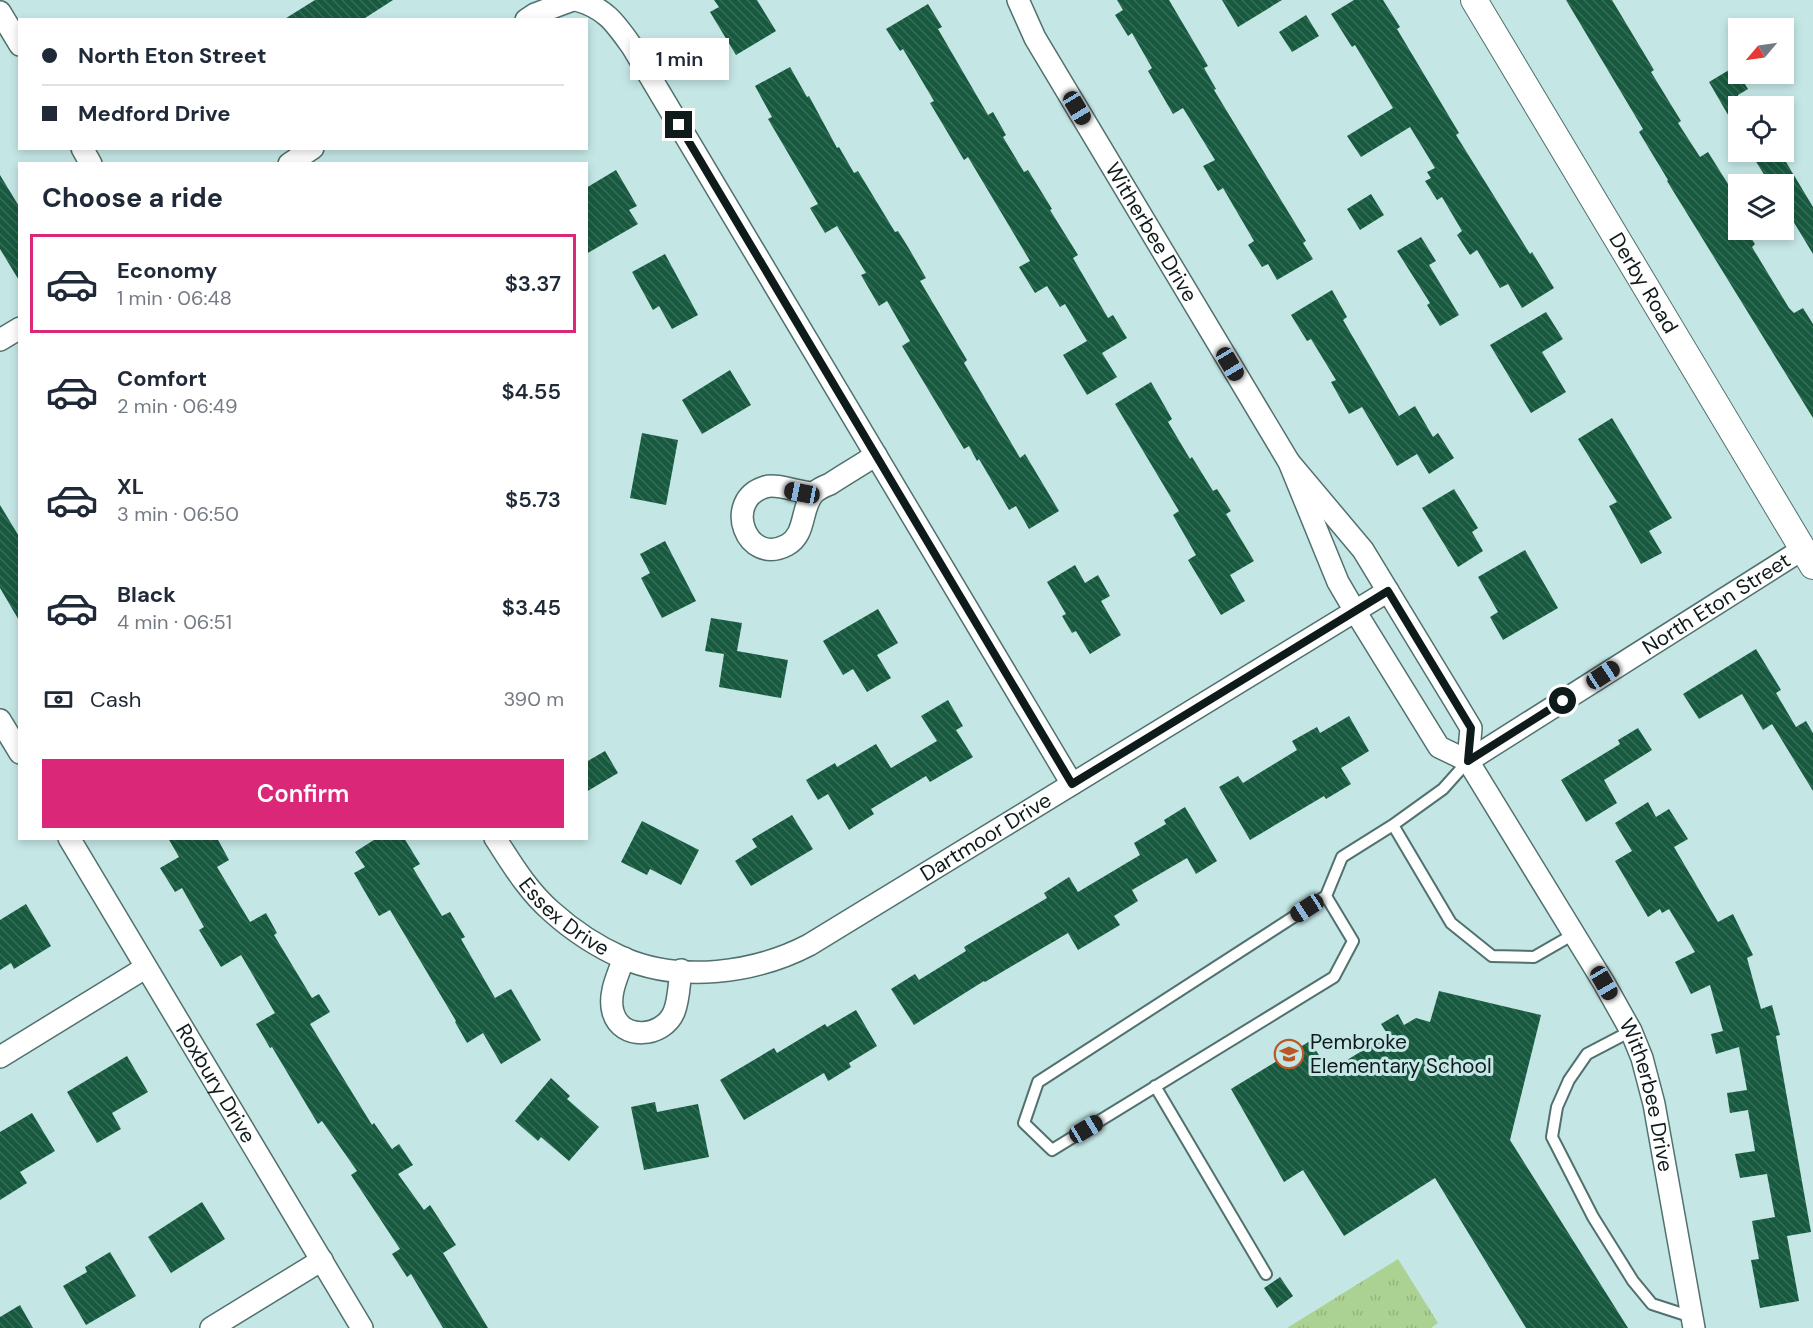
<!DOCTYPE html>
<meta charset="utf-8">
<style>
:root{--surface:#fff;--page:#f2f2f3;--text:#1f2937;--muted:#747a83;--line:#e0e1e3;--accent:#db2777}
body{margin:0;font-family:"DM Sans",sans-serif;background:var(--page);color:var(--text);height:100vh;display:flex;flex-direction:column;font-size:22px;white-space:nowrap}
*{box-sizing:border-box;margin:0}
p{font-size:20px;color:var(--muted)}
.icon{flex:none;width:33px;height:33px;fill:none;stroke:currentColor;stroke-width:2;stroke-linecap:round;stroke-linejoin:round}
.map{position:relative;flex:1;overflow:hidden}
.drawer{position:absolute;left:18px;top:162px;width:570px;height:678px;display:flex;flex-direction:column;background:var(--surface);border-radius:0px;box-shadow:0 3px 9px #0003}
.drawer>*{flex:none}
.banner{position:absolute;left:18px;top:18px;width:570px;height:132px;border-radius:0px;box-shadow:0 3px 9px #0003;display:grid;align-content:center;height:132px;padding:0 24px;background:var(--surface)}
.needle{width:39px;rotate:241deg}
.buttons{position:absolute;left:1728px;top:18px;display:grid;gap:12px}
.buttons a{display:grid;place-items:center;width:66px;height:66px;border-radius:0px;background:var(--surface);box-shadow:0 3px 9px #0003;font-size:30px}
.end{position:absolute;width:27px;height:27px;margin:-14px;border:8px solid #0e1b1a;background:#fff;box-shadow:0 0 0 3px #fff}
.from{border-radius:50%}
.bubble{position:absolute;height:42px;border-radius:0px;background:var(--surface);box-shadow:0 3px 9px #0003;font-size:20px;font-weight:600;line-height:42px;text-align:center}
.car{position:absolute;width:18px;height:36px;margin:-18px -9px;border-radius:8px;box-shadow:0 0 4px 2px #0007;background:linear-gradient(#222 24%,#8ab4d8 0 40%,#222 0 76%,#8ab4d8 0 86%,#222 0)}
.banner b{display:flex;align-items:center;gap:21px;height:57px;font-size:22px}
.banner b+b{border-top:2px solid var(--line)}
.banner i{width:15px;height:15px;background:var(--text)}
ul{padding:0;list-style:none}
li{display:flex;align-items:center;gap:18px;height:99px;margin:0 12px 9px;padding:0 12px;border:3px solid transparent;border-radius:0px}
li div{flex:1}
li b{display:block;font-size:22px}
li em{font-style:normal;font-weight:600}
li.current{border-color:var(--accent)}
li>.icon{width:54px;height:54px;stroke-width:1.5}
h2{padding:0 24px;font-size:27px;line-height:72px}
.pay{display:flex;align-items:center;gap:15px;height:66px;padding:0 24px;font-size:22px}
.pay p{margin-inline-start:auto}
.action{display:flex;gap:12px;margin-top:auto;padding:12px 24px}
.action a{flex:1;height:69px;border-radius:0px;background:var(--accent);color:#fff;font-size:24px;font-weight:600;line-height:69px;text-align:center}
.map>svg:first-child{display:block}
</style>
<div class="map">
<svg width="1813" height="1328" viewBox="0 0 1813 1328">
<defs>
<pattern id="grass-tufts" width="24" height="20" patternUnits="userSpaceOnUse" patternTransform="scale(1.5)"><rect width="24" height="20" fill="#acd293"/><path d="M3 7l-1-3M5 7V3M7 7l1-3M15 17l-1-3M17 17v-4M19 17l1-3" fill="none" stroke="#93b47e"/></pattern>
<pattern id="building-back-hatch" width="6" height="6" patternUnits="userSpaceOnUse" patternTransform="scale(1.5)"><rect width="6" height="6" fill="#175a3f"/><path d="M-1 5l2 2M0 0l6 6M5-1l2 2" fill="none" stroke="#376d58"/></pattern>
</defs>
<rect width="100%" height="100%" fill="#c4e7e5"/>
<!-- grass -->
<path fill="url(#grass-tufts)" d="M1398,1259L1438,1323L1431,1328H1287Z"/>
<!-- building -->
<path fill="url(#building-back-hatch)" d="M315,0H393L362,20H283Z
M714,0H757L776,31L736,55L710,12L719,7Z
M1117,0H1169L1208,66L1204,68L1216,89L1214,90L1306,241L1303,243L1313,259L1277,280L1268,264L1262,267L1248,245L1254,241L1223,188L1218,191L1203,166L1215,160L1183,108L1173,114L1148,71L1152,68L1132,33L1128,36L1115,15L1123,10Z
M1222,0H1282L1238,27Z
M1354,0H1383L1400,27L1397,29L1459,133L1456,135L1530,254L1532,252L1554,288L1522,308L1508,284L1500,288L1477,250L1470,255L1457,235L1462,231L1442,197L1437,200L1425,181L1431,178L1427,172L1435,168L1410,127L1361,157L1347,136L1393,108L1355,45L1352,47L1331,14Z
M1566,0H1612L1654,70L1651,72L1681,121L1678,123L1700,157L1708,152L1738,200V230H1746L1755,244L1752,247L1789,308L1794,313L1803,308L1813,324V418L1667,181L1668,180L1639,132L1643,129Z
M928,4L942,27L938,29L988,115L993,112L1006,135L1003,137L1024,172L1028,170L1052,209L1050,210L1078,255L1073,258L1108,318L1113,315L1127,338L1102,353L1117,377L1087,395L1063,355L1087,341L1065,304L1060,307L1047,286L1035,293L1019,267L1030,261L968,157L964,160L930,103L934,101L903,49L900,51L886,29Z
M1306,15L1319,36L1292,52L1279,32Z
M790,67L807,97L809,96L837,148L839,147L854,173L858,171L895,232L898,231L908,247L926,278L920,281L967,360L964,363L1020,458L1025,454L1059,511L1029,529L1016,506L1009,510L979,459L977,461L969,446L964,449L902,346L910,341L887,301L879,306L861,275L866,273L837,226L825,233L810,208L818,204L768,119L772,117L755,86Z
M1734,67L1748,89L1738,95V132L1709,82Z
M1750,152H1780L1813,207V254L1784,206V184H1770Z
M616,170L637,206L629,210L638,224L586,254V188Z
M0,175L20,208V282L0,249Z
M1371,194L1384,215L1360,230L1347,209Z
M1421,237L1436,261L1429,265L1459,315L1440,326L1427,305L1430,303L1397,251Z
M665,254L698,315L672,329L659,306L653,310L632,272Z
M1332,290L1347,317L1343,320L1399,416L1415,406L1433,437L1438,433L1454,458L1429,474L1417,454L1397,466L1362,407L1349,414L1331,382L1336,380L1311,339L1307,341L1291,315Z
M1546,312L1563,339L1542,352L1566,392L1531,413L1490,345Z
M730,370L751,405L702,434L682,400Z
M1151,382L1172,419L1168,422L1190,459L1192,457L1213,491L1217,489L1231,511L1226,514L1254,561L1230,575L1245,601L1221,615L1188,560L1196,555L1173,515L1179,511L1115,404Z
M1612,418L1672,518L1649,531L1662,553L1641,564L1609,506L1617,502L1578,439Z
M642,433L678,440L666,505L630,498Z
M1454,489L1478,528L1472,532L1483,551L1458,567L1422,508Z
M0,505L20,538V622L0,588Z
M665,541L696,601L662,618L641,578L650,573L640,554Z
M1525,550L1558,608L1503,640L1490,617L1498,612L1478,577Z
M1075,565L1085,583L1098,575L1110,596L1101,601L1121,635L1090,654L1076,631L1072,633L1062,616L1066,614L1047,582Z
M878,609L898,643L877,655L891,678L867,692L853,669L843,675L823,641Z
M711,618L742,623L737,651L788,660L781,698L719,687L724,654L705,651Z
M1756,649L1781,690L1776,693L1796,727L1806,721L1813,733V791L1772,724L1763,730L1742,694L1699,719L1683,694Z
M948,700L963,726L956,730L973,757L930,782L926,776L871,809L874,814L849,830L828,794L818,800L806,780L835,763L837,767L876,744L891,768L937,741L921,716Z
M1349,716L1369,751L1341,768L1351,784L1326,799L1324,796L1250,840L1219,787L1238,776L1243,783L1297,750L1292,741L1317,727L1320,733Z
M1638,728L1652,750L1604,780L1617,803L1586,822L1561,780L1620,744L1618,740Z
M605,751L618,773L586,792V762Z
M1648,802L1656,817L1669,809L1688,839L1674,847L1718,922L1733,914L1753,955L1747,958L1761,1009L1772,1005L1780,1035L1776,1036L1811,1232L1787,1236L1799,1301L1760,1308L1751,1260L1759,1259L1752,1221L1775,1217L1767,1174L1740,1178L1735,1154L1755,1151L1748,1110L1730,1113L1727,1093L1747,1090L1739,1047L1716,1054L1711,1034L1723,1031L1710,985L1691,994L1675,962L1695,952L1669,909L1662,913L1660,909L1648,917L1615,861L1632,851L1615,823Z
M1185,807L1217,861L1196,874L1187,858L1132,890L1138,901L1114,916L1120,925L1078,950L1068,933L985,982L984,981L914,1025L891,989L915,974L919,980L966,951L964,947L1047,898L1044,893L1069,877L1078,892L1140,855L1134,843L1166,824L1164,820Z
M792,815L813,849L751,886L735,861L757,847L752,839Z
M642,821L699,850L681,885L650,869L647,875L621,862Z
M168,838H217L229,860L217,867L250,922L266,913L277,933L274,935L312,998L319,994L330,1012L310,1024L372,1125L374,1123L392,1149L399,1144L413,1165L398,1174L424,1210L430,1205L456,1245L443,1253L488,1328H443L411,1274L407,1277L392,1254L400,1249L351,1175L357,1171L322,1121L318,1124L272,1047L270,1048L256,1024L275,1013L241,955L221,967L199,930L204,927L182,888L175,892L160,868L179,857Z
M377,838H404L420,864L413,868L442,916L450,912L465,937L461,939L495,998L511,989L541,1040L501,1064L483,1033L467,1043L455,1022L456,1021L390,910L379,916L354,873L365,867L355,852Z
M26,904L51,946L14,969L11,963L0,970V920Z
M1439,991L1541,1015L1510,1140L1628,1328H1526L1435,1178L1344,1236L1303,1170L1284,1182L1231,1089L1310,1041L1329,1071L1388,1035L1381,1024L1398,1014L1404,1025L1416,1018L1430,1022Z
M856,1010L877,1046L849,1063L851,1067L830,1080L828,1081L824,1073L744,1120L720,1080L774,1048L777,1053L825,1024L827,1027Z
M127,1056L148,1092L112,1113L121,1129L97,1143L67,1092Z
M551,1078L570,1096L567,1099L599,1127L569,1161L541,1137L538,1141L515,1121Z
M655,1102L657,1112L698,1104L709,1157L644,1170L631,1107Z
M32,1113L55,1151L20,1172L27,1183L0,1200V1132Z
M202,1202L225,1239L171,1273L148,1237Z
M110,1252L136,1296L86,1325L63,1286L87,1272L85,1267Z
M1280,1277L1293,1296L1277,1308L1264,1288Z
M20,1305L33,1328H0V1317Z"/>
<g fill="none" stroke-linecap="round" stroke-linejoin="round">
<!-- service casing -->
<g stroke="#51716f" stroke-width="14">
<path id="service" d="M1468,761L1443,789L1393,825L1451,923L1492,956L1534,957L1574,934
M1326,896L1353,941L1334,977L1052,1150L1024,1123L1038,1082L1326,896L1342,857L1393,825
M1631,1031L1587,1054L1569,1080L1557,1107L1552,1137L1593,1217L1633,1281L1652,1304L1692,1317
M1155,1086L1266,1274"/>
</g>
<!-- minor casing -->
<g stroke="#51716f" stroke-width="24">
<g id="minor">
<path d="M576,0C606,8 616,24 633,48L1072,784"/>
<path id="s1" d="M1018,0L1035,38L1289,462L1338,582L1355,611L1439,747L1468,761"/>
<path d="M0,12L20,45"/>
<path d="M526,20L535,14L573,0"/>
<path d="M82,148L91,164"/>
<path d="M289,164L313,148"/>
<path d="M0,340L20,328"/>
<path id="s2" d="M1289,462L1363,550L1459,708L1471,728L1468,761L1604,983L1631,1031L1642,1058L1654,1104L1694,1328"/>
<path d="M814,493C800,493 777,483 765,487C722,500 746,567 787,545C807,534 800,508 814,493C818,489 825,486 830,484C845,474 861,465 876,455"/>
<path d="M0,720L20,753"/>
<path id="s3" d="M1468,761L1803,549"/>
<path id="s4" d="M69,838L362,1328"/>
<path id="s5" d="M495,838C512,864 527,890 551,911C571,929 598,947 623,958C681,983 755,973 809,945L1388,591"/>
<path d="M624,958C618,975 608,994 613,1012C621,1041 663,1038 674,1012C679,1000 679,984 681,970"/>
<path d="M0,1057L145,968"/>
<path d="M211,1328L322,1260"/>
</g>
</g>
<!-- tertiary casing -->
<g stroke="#51716f" stroke-width="28">
<g id="tertiary">
<path id="s6" d="M1474,0L1813,566"/>
</g>
</g>
<!-- service -->
<use href="#service" stroke="#fff" stroke-width="10"/>
<!-- minor -->
<use href="#minor" stroke="#fff" stroke-width="21"/>
<!-- tertiary -->
<use href="#tertiary" stroke="#fff" stroke-width="26"/>
</g>
<g fill="none" stroke-linecap="round" stroke-linejoin="round">
<!-- route -->
<path stroke="#0e1b1a" stroke-width="8" d="M679,125L1072,784L1388,591L1471,728L1468,761L1563,701"/>
</g>
<!-- icons -->
<defs>
<g id="school-ring" transform="scale(1.5)"><circle r="9.5" fill="#c4e7e5" stroke="#bb5722" stroke-width="1.5"/><path d="M0-5L7-2L0 1L-7-2ZM-4 1L0 2.5L4 1V4Q0 6-4 4Z" fill="#bb5722"/></g>
</defs>
<g fill-rule="evenodd">
<use href="#school-ring" x="1289" y="1054"/>
</g>
<g text-anchor="middle" stroke-width="6" stroke-linejoin="round" paint-order="stroke">
<!-- street labels -->
<g font-size="21" fill="#0e1b1a" stroke="#c4e7e5">
<text dy="7" stroke="none"><textPath href="#s1" startOffset="268">Witherbee Drive</textPath></text>
<text dy="7" stroke="none"><textPath href="#s6" startOffset="330">Derby Road</textPath></text>
<text dy="7" stroke="none"><textPath href="#s3" startOffset="294">North Eton Street</textPath></text>
<text dy="7" stroke="none"><textPath href="#s5" startOffset="578">Dartmoor Drive</textPath></text>
<text dy="7" stroke="none"><textPath href="#s5" startOffset="106">Essex Drive</textPath></text>
<text dy="7" stroke="none"><textPath href="#s4" startOffset="286">Roxbury Drive</textPath></text>
<text dy="7" stroke="none"><textPath href="#s2" startOffset="738">Witherbee Drive</textPath></text>
</g>
<!-- poi labels -->
<g font-size="21" fill="#0e1b1a" stroke="#c4e7e5" text-anchor="start">
<text x="1310" y="1049">Pembroke<tspan x="1310" dy="24">Elementary School</tspan></text>
</g>
</g>
</svg>
<div class="buttons">
<a><svg class="needle" viewBox="-14 -14 28 28"><path d="M0-13l5 13h-10z" fill="#e53935"/><path d="M0 13l5-13h-10z" fill="#747a83"/></svg></a>
<a><svg class="icon" aria-label="locate" viewBox="0 0 24 24"><circle cx="12" cy="12" r="6"/><path d="M12 2v4M12 18v4M2 12h4M18 12h4"/></svg></a>
<a><svg class="icon" aria-label="layers" viewBox="0 0 24 24"><path d="M12 4l9 5-9 5-9-5zM3 14l9 5 9-5"/></svg></a>
</div>
<i class="end from" style="left:1563px;top:701px"></i>
<i class="end" style="left:679px;top:125px"></i>
<div class="bubble" style="left:630px;top:38px;width:99px">1 min</div>
<i class="car" style="left:1077px;top:108px;rotate:149deg"></i>
<i class="car" style="left:1230px;top:364px;rotate:149deg"></i>
<i class="car" style="left:802px;top:493px;rotate:281deg"></i>
<i class="car" style="left:1603px;top:675px;rotate:57deg"></i>
<i class="car" style="left:1307px;top:908px;rotate:237deg"></i>
<i class="car" style="left:1604px;top:983px;rotate:150deg"></i>
<i class="car" style="left:1086px;top:1129px;rotate:59deg"></i>
<div class="banner">
<b><i class="from"></i>North Eton Street</b>
<b><i></i>Medford Drive</b>
</div>
<section class="drawer">
<h2>Choose a ride</h2>
<ul>
<li class="current"><svg class="icon" aria-label="car" viewBox="0 0 24 24"><path d="M5 17H2v-5l4-1 3-4h7l3 4 3 1v5h-3M9 17h6M6 11h13"/><circle cx="7" cy="17" r="2"/><circle cx="17" cy="17" r="2"/></svg><div><b>Economy</b><p>1 min · 06:48</p></div><em>$3.37</em></li>
<li><svg class="icon" aria-label="car" viewBox="0 0 24 24"><path d="M5 17H2v-5l4-1 3-4h7l3 4 3 1v5h-3M9 17h6M6 11h13"/><circle cx="7" cy="17" r="2"/><circle cx="17" cy="17" r="2"/></svg><div><b>Comfort</b><p>2 min · 06:49</p></div><em>$4.55</em></li>
<li><svg class="icon" aria-label="car" viewBox="0 0 24 24"><path d="M5 17H2v-5l4-1 3-4h7l3 4 3 1v5h-3M9 17h6M6 11h13"/><circle cx="7" cy="17" r="2"/><circle cx="17" cy="17" r="2"/></svg><div><b>XL</b><p>3 min · 06:50</p></div><em>$5.73</em></li>
<li><svg class="icon" aria-label="car" viewBox="0 0 24 24"><path d="M5 17H2v-5l4-1 3-4h7l3 4 3 1v5h-3M9 17h6M6 11h13"/><circle cx="7" cy="17" r="2"/><circle cx="17" cy="17" r="2"/></svg><div><b>Black</b><p>4 min · 06:51</p></div><em>$3.45</em></li>
</ul>
<div class="pay"><svg class="icon" aria-label="cash" viewBox="0 0 24 24"><path d="M3 7h18v10H3z"/><circle cx="12" cy="12" r="2"/></svg>Cash<p>390 m</p></div>
<div class="action"><a>Confirm</a></div>
</section>
</div>
